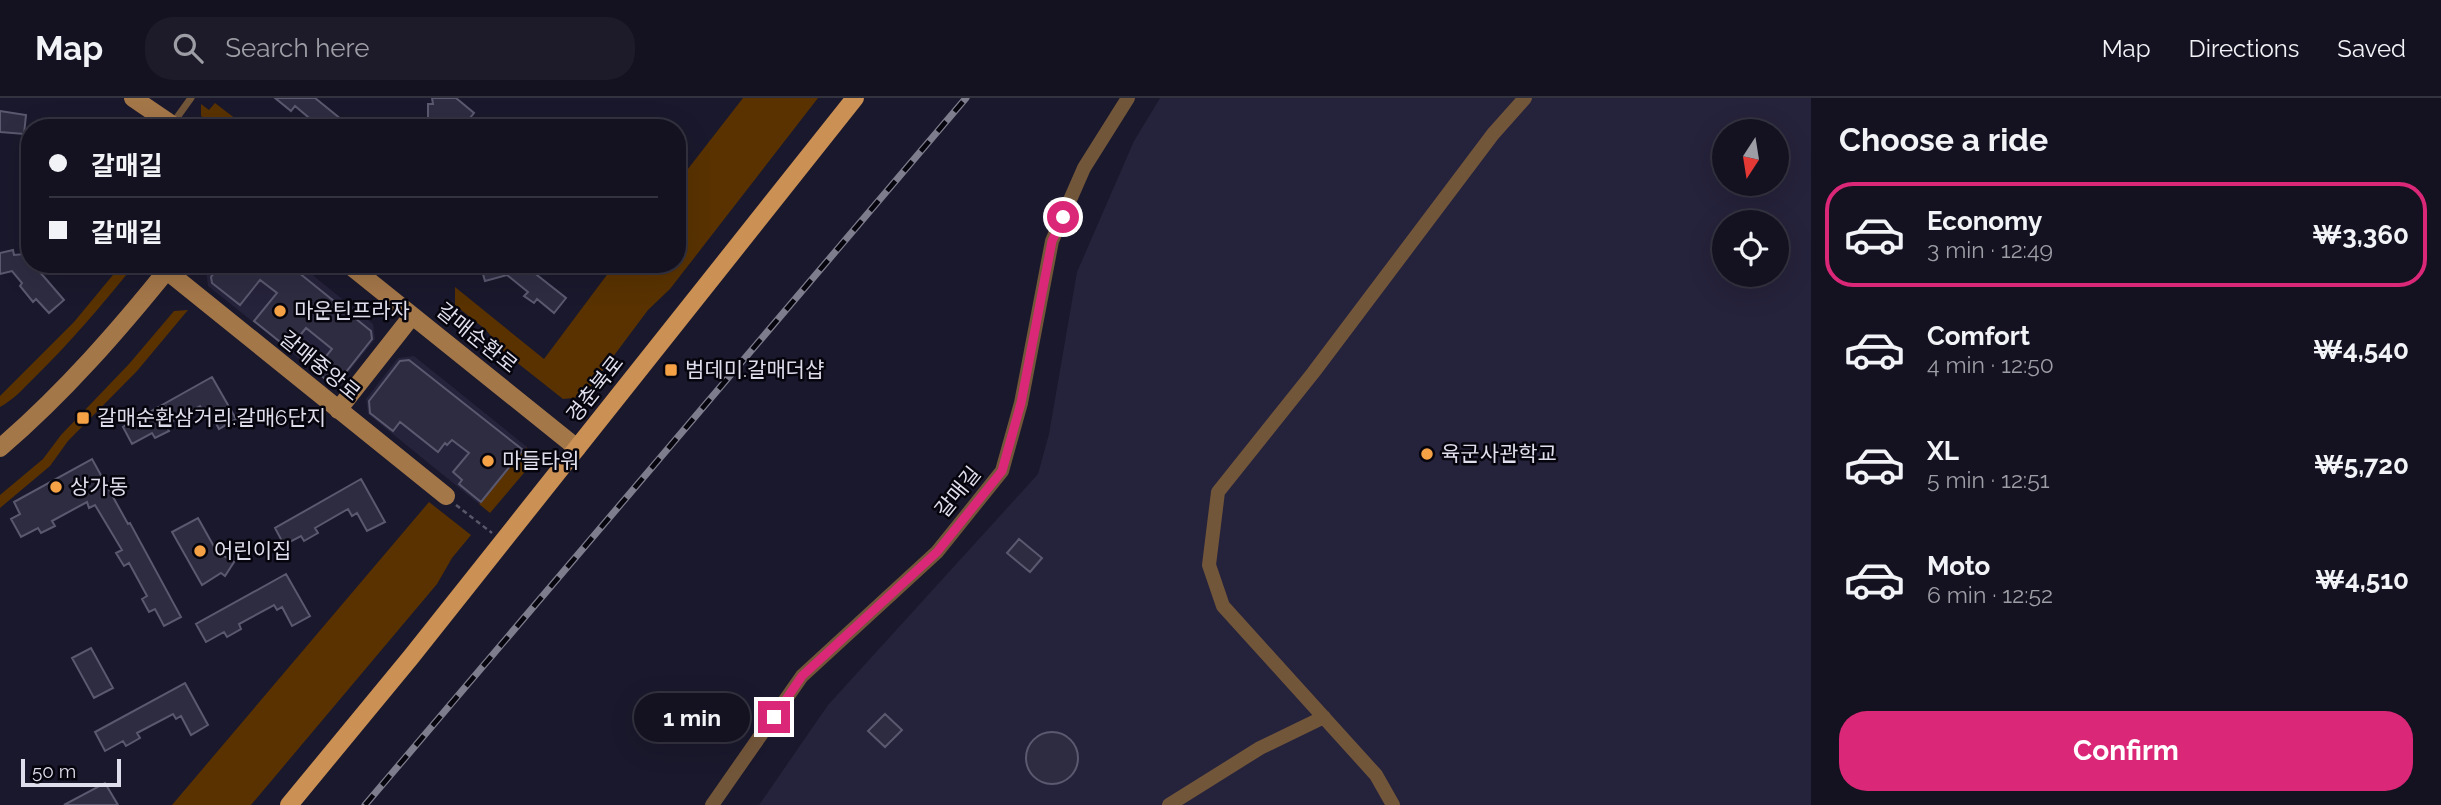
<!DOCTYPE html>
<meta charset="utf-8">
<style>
:root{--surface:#141221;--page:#1d1b2a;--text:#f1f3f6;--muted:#9d9ea5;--line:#33323f;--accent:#db2777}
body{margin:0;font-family:Raleway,"Noto Sans KR",sans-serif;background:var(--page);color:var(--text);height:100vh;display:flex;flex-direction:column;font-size:26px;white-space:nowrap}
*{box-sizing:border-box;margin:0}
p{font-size:23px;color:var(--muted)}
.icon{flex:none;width:38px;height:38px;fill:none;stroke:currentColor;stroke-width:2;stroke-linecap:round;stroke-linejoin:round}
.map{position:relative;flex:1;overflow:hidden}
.sheet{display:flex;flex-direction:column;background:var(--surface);width:630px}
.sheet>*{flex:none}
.hud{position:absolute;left:21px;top:21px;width:665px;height:154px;border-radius:28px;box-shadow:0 7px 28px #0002,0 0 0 2px var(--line);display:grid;align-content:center;height:154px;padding:0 28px;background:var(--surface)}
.needle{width:46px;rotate:192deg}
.buttons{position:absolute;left:1712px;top:21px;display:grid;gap:14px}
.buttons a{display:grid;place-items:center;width:77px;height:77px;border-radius:50%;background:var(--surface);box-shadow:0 7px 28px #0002,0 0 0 2px var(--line);font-size:35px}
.scale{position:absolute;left:21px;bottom:18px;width:100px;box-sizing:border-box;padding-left:7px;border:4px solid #dfdeec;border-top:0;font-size:19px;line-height:24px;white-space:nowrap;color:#dfdeec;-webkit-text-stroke:5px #06050d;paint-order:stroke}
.end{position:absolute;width:32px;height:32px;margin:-16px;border:9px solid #db2777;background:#fff;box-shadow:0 0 0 4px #fff}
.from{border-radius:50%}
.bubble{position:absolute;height:49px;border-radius:24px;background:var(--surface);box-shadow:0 7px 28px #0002,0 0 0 2px var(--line);font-size:23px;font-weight:700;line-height:49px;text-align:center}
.hud b{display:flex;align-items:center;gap:24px;height:66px;font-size:26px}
.hud b+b{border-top:2px solid var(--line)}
.hud i{width:18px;height:18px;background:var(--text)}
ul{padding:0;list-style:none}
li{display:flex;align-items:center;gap:21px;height:105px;margin:0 14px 10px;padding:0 14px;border:4px solid transparent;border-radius:28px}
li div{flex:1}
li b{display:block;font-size:26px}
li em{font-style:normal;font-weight:700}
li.on{border-color:var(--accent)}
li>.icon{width:63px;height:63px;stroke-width:1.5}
h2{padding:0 28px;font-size:32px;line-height:84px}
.action{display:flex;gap:14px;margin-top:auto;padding:14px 28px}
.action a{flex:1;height:80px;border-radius:28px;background:var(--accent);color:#fff;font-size:28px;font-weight:700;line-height:80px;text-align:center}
header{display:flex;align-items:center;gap:42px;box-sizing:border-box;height:98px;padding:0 35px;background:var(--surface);border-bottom:2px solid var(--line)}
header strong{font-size:33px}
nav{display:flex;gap:38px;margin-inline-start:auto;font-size:24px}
.search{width:490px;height:63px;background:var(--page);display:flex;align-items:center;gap:18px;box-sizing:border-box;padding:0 24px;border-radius:28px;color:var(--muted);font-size:26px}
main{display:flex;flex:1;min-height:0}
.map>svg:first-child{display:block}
</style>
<header>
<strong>Map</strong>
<div class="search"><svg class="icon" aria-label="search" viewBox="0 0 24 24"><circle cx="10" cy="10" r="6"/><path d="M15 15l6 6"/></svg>Search here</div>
<nav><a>Map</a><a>Directions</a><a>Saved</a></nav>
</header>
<main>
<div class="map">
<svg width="1811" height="707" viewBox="0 0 1811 707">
<rect width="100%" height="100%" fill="#1a182c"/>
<!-- built -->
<path fill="#25223b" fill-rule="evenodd" d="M1160,0H1811V707H759L828,607L1038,376L1049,336L1077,174L1134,43ZM1724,33H1776V86H1724ZM1724,124H1776V177H1724Z
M212,166H299L373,226L375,241L342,282L327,283L208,188L206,173Z
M414,258L527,349L479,406L368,316L366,301L398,260Z"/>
<!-- green -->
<path fill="#593200" d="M743,0H818L670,191L648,212L583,299L563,301L505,255L486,232L455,207V189L544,261L615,166H677V85Z
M215,5L245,28L247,30H215L201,18V6L209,12Z
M122,166H135C103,206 70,245 33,281C23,291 13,302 0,309V298L74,224Z
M188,212L137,273L68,343L50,368L0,410V397L43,361L61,337L129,266L174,213Z
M527,349L529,369L490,415L479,406Z
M429,404L471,437L452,460L437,486L251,707H172Z"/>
<!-- building -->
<path fill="#2e2c41" stroke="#5a5970" stroke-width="2" d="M275,0H315L352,30H321L295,8L291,13Z
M432,0H456L474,15L462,30L428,27V6H433Z
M0,13L26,17L24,36L0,34Z
M13,152L14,157L25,156L30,162V166H33L64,202L49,215L36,201L33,204L20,188L22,185L12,173L0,176V155Z
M221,166H288L371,233L372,241L342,279L326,282L315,272L332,251L306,230L289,251L254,223L277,195L260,182L240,207L212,185L211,179Z
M480,166H523L566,200L554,215L537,201L534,205L524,198L528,194L507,177L485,183Z
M409,262L523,352L481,404L459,386L462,382L453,374L469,355L452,342L447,347L445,345L438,354L400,324L393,333L370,315L369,303L400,263Z
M212,279L236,321L219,331L209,312L204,315L200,308L166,327L169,333L155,340L152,335L132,346L123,329Z
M92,361L128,426L130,425L181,519L164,528L155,511L149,514L142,501L147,498L129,465L124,468L116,455L122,452L95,407L89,410L87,404L52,423L55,428L41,435L38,430L21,439L11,421L20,416L14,404Z
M361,381L385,424L367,433L357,415L352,418L348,411L315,430L318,435L304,443L301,438L284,447L275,430Z
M198,420L217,454L234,464L225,478L221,475L202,487L172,434Z
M1019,441L1042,460L1030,474L1007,455Z
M286,476L310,518L292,528L282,509L277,512L274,507L239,526L241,531L227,539L224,534L206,544L196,526Z
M91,550L113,590L94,600L72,560Z
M185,585L208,627L191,637L181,618L176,621L173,616L137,635L140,640L126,648L123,643L105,653L95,634Z
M885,616L902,632L885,649L868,633Z
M1026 660a26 26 0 1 1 52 0a26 26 0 1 1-52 0Z
M105,685L118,707H64Z"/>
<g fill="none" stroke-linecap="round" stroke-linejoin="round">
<!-- path -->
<path stroke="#585668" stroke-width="2.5" stroke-dasharray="5 3.5" stroke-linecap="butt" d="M456,407L492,435"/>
<!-- lane -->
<path stroke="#72563a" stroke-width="7" d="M173,25L191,0"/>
<!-- street -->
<path stroke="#72563a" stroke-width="14" d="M712,707L802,578L937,454L1002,373L1021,305L1052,143L1084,70L1128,0
M1169,707L1260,650L1324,619
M1393,707L1376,677L1223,508L1209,467L1218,394L1313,275L1493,36L1525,0"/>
<!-- secondary -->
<path stroke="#a47749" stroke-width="18" d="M133,0L177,30
M348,166L577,350
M167,173L446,398
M338,312L412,218
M0,350C64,295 119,232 172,166"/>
<!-- primary -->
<path stroke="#cb9054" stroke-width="18" d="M289,707L411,559L855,0"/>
<!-- rail casing -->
<g stroke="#7e7d8e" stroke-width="7">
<path id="rail" d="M365,707L966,0"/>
</g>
<!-- rail -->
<use href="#rail" stroke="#06050d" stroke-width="4.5" stroke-dasharray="13" stroke-linecap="butt"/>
</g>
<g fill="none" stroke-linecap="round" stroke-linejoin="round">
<!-- route -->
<path stroke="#db2777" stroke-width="9" d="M774,619L802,578L937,454L1002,373L1021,305L1052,143L1063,119"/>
</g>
<!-- markers -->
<g fill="#f5a246" stroke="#06050d" stroke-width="2.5">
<circle cx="280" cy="213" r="7"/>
<rect x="664" y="265" width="14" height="14" rx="3.5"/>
<rect x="76" y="313" width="14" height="14" rx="3.5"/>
<circle cx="1427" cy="356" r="7"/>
<circle cx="488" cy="363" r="7"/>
<circle cx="56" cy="389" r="7"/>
<circle cx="200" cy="453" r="7"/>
</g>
<g text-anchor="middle" stroke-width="5" stroke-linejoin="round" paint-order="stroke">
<!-- poi labels -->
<g font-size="21" fill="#dfdeec" stroke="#06050d" text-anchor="start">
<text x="294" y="220">마운틴프라자</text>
<text x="685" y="279">범데미.갈매더샵</text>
<text x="97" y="327">갈매순환삼거리.갈매6단지</text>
<text x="1441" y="363">육군사관학교</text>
<text x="502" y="370">마들타워</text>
<text x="70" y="396">상가동</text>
<text x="214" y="460">어린이집</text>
</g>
<!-- street labels -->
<g font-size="21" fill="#dfdeec" stroke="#06050d">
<text transform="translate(477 240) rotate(39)" y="7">갈매순환로</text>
<text transform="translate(320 268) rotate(39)" y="7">갈매중앙로</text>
<text transform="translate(595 291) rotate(-52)" y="7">경춘북로</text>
<text transform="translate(958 394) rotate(-51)" y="7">갈매길</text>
</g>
</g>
</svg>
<div class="buttons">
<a><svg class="needle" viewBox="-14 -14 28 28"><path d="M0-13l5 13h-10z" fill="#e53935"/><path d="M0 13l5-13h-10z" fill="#9d9ea5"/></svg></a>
<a><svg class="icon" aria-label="locate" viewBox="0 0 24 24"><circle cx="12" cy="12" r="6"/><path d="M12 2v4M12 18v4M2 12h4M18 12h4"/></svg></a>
</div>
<div class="scale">50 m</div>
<i class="end from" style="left:1063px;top:119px"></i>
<i class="end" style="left:774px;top:619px"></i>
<div class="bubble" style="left:634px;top:595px;width:116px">1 min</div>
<div class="hud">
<b><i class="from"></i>갈매길</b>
<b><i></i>갈매길</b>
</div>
</div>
<section class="sheet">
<h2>Choose a ride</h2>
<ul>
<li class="on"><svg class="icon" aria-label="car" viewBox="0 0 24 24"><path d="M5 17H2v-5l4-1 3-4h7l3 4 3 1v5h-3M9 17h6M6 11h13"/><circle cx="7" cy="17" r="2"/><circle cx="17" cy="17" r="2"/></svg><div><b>Economy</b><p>3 min · 12:49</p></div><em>₩3,360</em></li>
<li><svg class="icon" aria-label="car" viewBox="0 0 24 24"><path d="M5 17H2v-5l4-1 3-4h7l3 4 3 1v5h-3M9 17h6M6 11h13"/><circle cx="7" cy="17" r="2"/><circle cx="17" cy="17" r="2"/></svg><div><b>Comfort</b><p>4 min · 12:50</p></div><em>₩4,540</em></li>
<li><svg class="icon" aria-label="car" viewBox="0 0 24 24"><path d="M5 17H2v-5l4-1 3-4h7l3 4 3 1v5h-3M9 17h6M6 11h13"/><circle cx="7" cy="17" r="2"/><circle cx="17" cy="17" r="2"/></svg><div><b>XL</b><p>5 min · 12:51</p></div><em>₩5,720</em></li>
<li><svg class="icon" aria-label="car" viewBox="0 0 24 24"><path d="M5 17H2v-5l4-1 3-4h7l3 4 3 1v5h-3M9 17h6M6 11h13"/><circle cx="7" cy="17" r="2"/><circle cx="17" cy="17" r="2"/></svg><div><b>Moto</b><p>6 min · 12:52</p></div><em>₩4,510</em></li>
</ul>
<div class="action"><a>Confirm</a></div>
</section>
</main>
